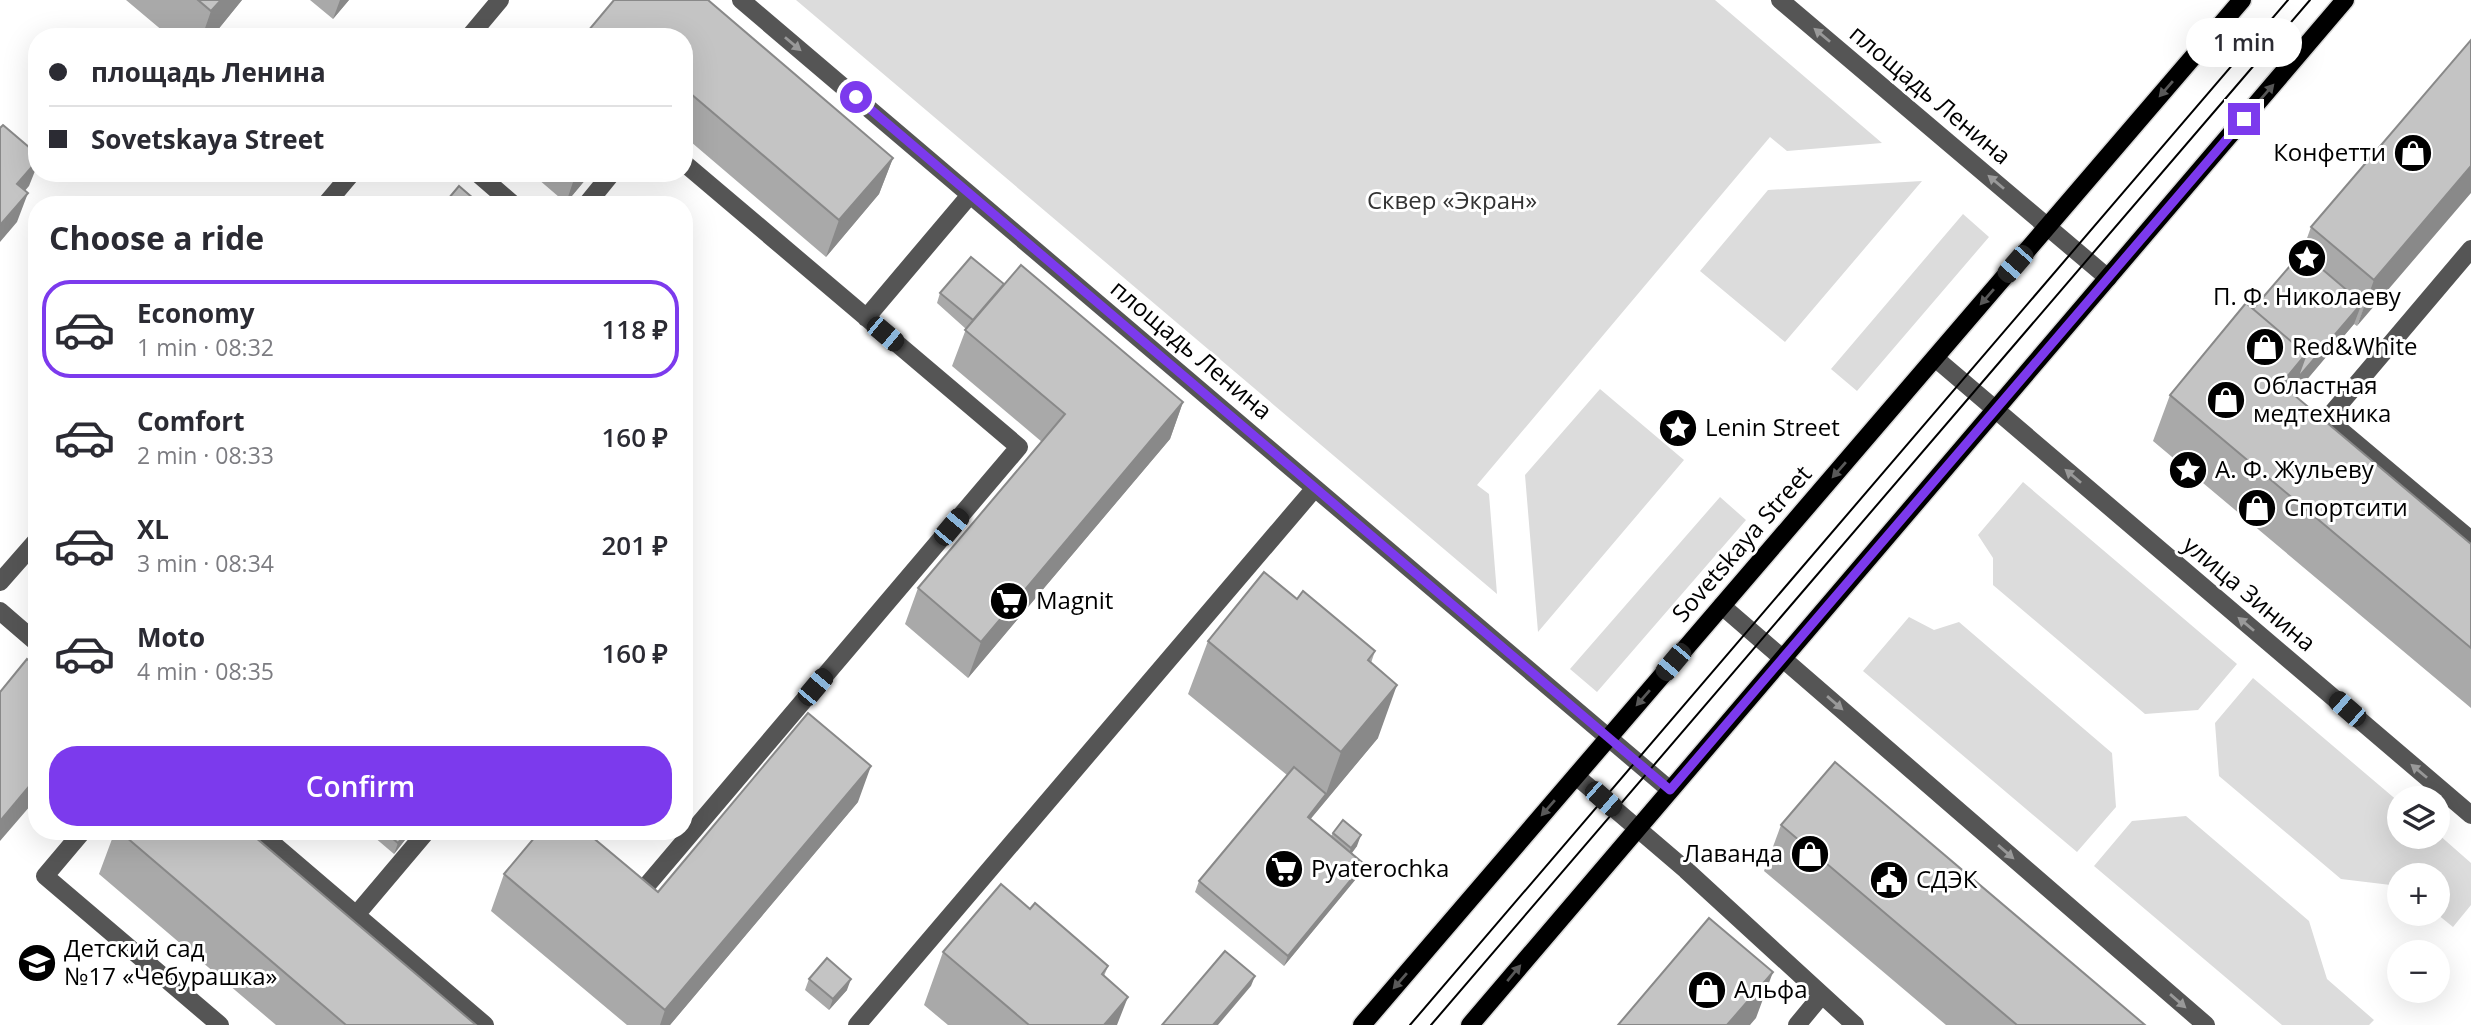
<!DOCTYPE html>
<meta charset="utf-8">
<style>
:root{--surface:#fff;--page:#f7f7f7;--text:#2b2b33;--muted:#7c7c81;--line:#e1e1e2;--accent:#7c3aed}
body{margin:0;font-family:"Open Sans",sans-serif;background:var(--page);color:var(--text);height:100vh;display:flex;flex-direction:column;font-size:26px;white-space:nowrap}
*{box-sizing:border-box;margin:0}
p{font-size:23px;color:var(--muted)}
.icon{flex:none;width:38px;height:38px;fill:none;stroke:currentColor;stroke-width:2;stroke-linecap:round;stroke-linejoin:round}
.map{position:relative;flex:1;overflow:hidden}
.drawer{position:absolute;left:28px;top:196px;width:665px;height:644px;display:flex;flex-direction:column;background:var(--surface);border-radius:28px;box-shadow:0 7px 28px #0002}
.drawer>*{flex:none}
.banner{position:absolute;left:28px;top:28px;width:665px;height:154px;border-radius:28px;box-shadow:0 7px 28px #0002;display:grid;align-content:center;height:154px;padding:0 21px;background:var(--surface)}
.controls{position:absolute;left:2387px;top:786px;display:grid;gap:14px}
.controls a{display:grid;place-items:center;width:63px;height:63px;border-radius:50%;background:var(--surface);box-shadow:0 7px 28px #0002;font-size:35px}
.end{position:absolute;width:32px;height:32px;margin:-16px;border:9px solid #7c3aed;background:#fff;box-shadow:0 0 0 4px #fff}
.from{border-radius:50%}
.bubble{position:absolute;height:49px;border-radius:24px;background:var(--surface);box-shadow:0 7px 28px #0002;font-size:23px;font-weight:600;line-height:49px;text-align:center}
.car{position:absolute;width:21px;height:42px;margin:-21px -10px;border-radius:9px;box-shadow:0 0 5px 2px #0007;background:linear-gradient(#222 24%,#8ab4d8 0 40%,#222 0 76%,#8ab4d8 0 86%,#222 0)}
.banner b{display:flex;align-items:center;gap:24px;height:66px;font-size:26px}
.banner b+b{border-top:2px solid var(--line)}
.banner i{width:18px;height:18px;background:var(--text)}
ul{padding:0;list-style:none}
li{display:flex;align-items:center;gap:21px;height:98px;margin:0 14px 10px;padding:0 7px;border:4px solid transparent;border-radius:28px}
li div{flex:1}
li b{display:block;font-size:26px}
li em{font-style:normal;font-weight:600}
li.on{border-color:var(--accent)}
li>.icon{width:63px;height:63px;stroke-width:1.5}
h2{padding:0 21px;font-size:32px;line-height:84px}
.cta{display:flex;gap:14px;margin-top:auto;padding:14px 21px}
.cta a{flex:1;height:80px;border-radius:28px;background:var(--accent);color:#fff;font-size:28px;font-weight:600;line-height:80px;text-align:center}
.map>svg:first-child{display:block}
</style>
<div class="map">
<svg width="2471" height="1025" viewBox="0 0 2471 1025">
<rect width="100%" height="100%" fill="#fff"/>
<!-- green -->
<path fill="#dcdcdc" d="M796,0H1715L1882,143L1787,151L1770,137L1477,485L1489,494L1497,594Z
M1922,181L1785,342L1700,271L1768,190Z
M1963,214L1989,237L1857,391L1831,369Z
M1600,389L1684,460L1538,632L1525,475Z
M2023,482L2237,664L2198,710L2145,714L1993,585V558L1978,535Z
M1720,497L1746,520L1597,692L1570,669Z
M1909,617L1934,630L1959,622L2112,753L2116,807L2077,852L1863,671Z
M2253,678L2399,802V836H2438V834L2471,863V905L2453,927L2437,914L2438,875H2399V886L2341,879L2219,776L2215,723Z
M2186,816L2309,921L2327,979L2374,1020L2369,1025H2282L2094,866L2132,821Z"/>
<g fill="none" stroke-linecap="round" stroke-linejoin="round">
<!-- major casing -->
<g stroke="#dbdbdb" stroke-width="21">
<path id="major" d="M1362,1025L2242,0
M1470,1025L2345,0"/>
</g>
<!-- minor -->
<path stroke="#555" stroke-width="18" d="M741,0L1670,790
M1780,0L2108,278
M469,37L500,0
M477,173L514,205
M325,205L352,173
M586,205L612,173
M2471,249L2327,419L2471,540
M866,318L970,195
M1935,358L2471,815
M0,582L37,540
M1722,606L2206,1025
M0,611L37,643
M1576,776L1686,870L1855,1025
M83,831L45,876L220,1025
M258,831L485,1025
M632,883L642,891L1019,447L684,163
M356,915L427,831
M857,1025L1315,488
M1797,1025L1821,996"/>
<!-- major -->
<use href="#major" stroke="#000" stroke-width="18"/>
<!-- tram -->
<path stroke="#000" stroke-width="2" d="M1410,1025L2288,0
M1431,1025L2310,0"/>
</g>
<!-- wall -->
<path fill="#a9a9a9" d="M126,0H242L212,37H170Z
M310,0H349L333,19Z
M684,37L893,158L879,194L826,257L684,136Z
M2471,40L2357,326L2354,324L2294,395L2471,544V708L2153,441L2170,395L2253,309L2302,252L2311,227Z
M531,173H591L566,203Z
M1004,284L1183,402L1170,439L968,678L905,624L918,588L1042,442L952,366L966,329L937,303L940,293Z
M1297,599L1375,651L1371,663L1378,738L1310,819L1331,836L1333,833L1357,846L1352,853L1364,864L1360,874L1284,966L1195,892L1199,881L1287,775L1188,694L1208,641Z
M858,802L670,1025H627L491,911L504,874L658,892Z
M1781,825L2145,1025H1946L1764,871Z
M115,831H248L476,1025H276L99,874Z
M367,831H412L394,854Z
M1030,909L1108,966L1104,976L1117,1025H948L924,1005L943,952Z
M809,979L847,990L829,1010L805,990Z"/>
<!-- shaded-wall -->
<path fill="#898989" d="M221,0H242L212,37H202L211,11Z
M340,0H349L333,19Z
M893,158L879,194L826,257L839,220Z
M37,161V166L29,186L6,213L17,184Z
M2471,166V193L2357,326L2374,280Z
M576,173H591L566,203Z
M28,193L17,222L0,242V225Z
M2362,303L2354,324L2264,430L2281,384L2306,354Z
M1183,402L1170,439L968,678L981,642Z
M1397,685L1378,738L1304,827L1308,817L1326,794L1341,752Z
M871,766L858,802L670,1025H660L665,1010Z
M37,777V798L0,841V821Z
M408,831H412L394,854L398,843Z
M1361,835L1357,846L1347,859L1351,848Z
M1364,864L1360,874L1284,966L1288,956Z
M1773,972L1756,1018L1750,1025H1727Z
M1255,976L1251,986L1218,1025H1213Z
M851,979L847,990L829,1010L833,999Z
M1128,997L1117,1025H1104Z"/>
<!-- building -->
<path fill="#c4c4c4" stroke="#898989" stroke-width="2" d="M198,0H221L211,11Z
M614,0H708L893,158L839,220L684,88V37H583Z
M2471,40V166L2374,280L2311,227Z
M3,125L37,154V161L17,184L28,193L0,225V128Z
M459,186L481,205H443Z
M2302,252L2362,303L2297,379L2306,354L2253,309Z
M971,257L1004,284L973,320L940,293Z
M1021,265L1183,402L981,642L918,588L1065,414L965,330Z
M2246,303L2306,354L2281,384L2471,544V648L2170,395Z
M1264,572L1297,599L1303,591L1375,651L1368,660L1397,685L1341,752L1208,641Z
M27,659L37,667V777L0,821V692Z
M808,713L871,766L665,1010L504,874L540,831H585L658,892Z
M1835,762L2145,1025H2017L1781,825Z
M1294,767L1326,794L1308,817L1364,864L1288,956L1199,881Z
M1343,820L1361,835L1351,848L1333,833Z
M119,831H248L476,1025H346Z
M384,831H408L398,843Z
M1001,884L1030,909L1035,903L1108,966L1102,974L1128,997L1104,1025H1029L943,952Z
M1709,918L1773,972L1727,1025H1618Z
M1225,951L1255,976L1213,1025H1162Z
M827,958L851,979L833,999L809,979Z"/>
<!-- one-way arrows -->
<defs><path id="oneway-solid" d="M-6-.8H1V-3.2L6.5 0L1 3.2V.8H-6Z" transform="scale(1.75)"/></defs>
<g fill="#999">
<use href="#oneway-solid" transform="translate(1822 35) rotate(-140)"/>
<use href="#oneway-solid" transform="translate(793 44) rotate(40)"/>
<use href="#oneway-solid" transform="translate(1996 182) rotate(-140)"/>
<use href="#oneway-solid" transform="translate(2073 476) rotate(-140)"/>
<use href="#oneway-solid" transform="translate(2246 624) rotate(-140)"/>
<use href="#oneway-solid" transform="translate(1835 703) rotate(41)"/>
<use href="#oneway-solid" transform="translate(2419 771) rotate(-140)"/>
<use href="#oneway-solid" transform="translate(2006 852) rotate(41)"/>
<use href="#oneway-solid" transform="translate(2178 1001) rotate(41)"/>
</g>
<g fill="#595959">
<use href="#oneway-solid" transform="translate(2166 89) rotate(131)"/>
<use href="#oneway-solid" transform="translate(2267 92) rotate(-49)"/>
<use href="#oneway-solid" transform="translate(1987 297) rotate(131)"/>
<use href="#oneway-solid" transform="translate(1839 470) rotate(131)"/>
<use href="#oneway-solid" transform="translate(1643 698) rotate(131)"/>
<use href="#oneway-solid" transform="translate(1548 808) rotate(131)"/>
<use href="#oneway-solid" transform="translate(1514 973) rotate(-50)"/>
<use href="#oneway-solid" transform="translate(1400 981) rotate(131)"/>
</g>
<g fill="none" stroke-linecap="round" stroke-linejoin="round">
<!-- route -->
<path stroke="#7c3aed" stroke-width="9" d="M856,97L1670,790L2244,119"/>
</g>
<!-- icons -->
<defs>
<g id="shop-disc" transform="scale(2.0125)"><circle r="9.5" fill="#000" stroke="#fff"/><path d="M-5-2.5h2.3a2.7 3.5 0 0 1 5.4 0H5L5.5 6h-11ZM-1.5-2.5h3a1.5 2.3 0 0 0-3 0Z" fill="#fff"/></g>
<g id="sight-disc" transform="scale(2.0125)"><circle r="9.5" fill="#000" stroke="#fff"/><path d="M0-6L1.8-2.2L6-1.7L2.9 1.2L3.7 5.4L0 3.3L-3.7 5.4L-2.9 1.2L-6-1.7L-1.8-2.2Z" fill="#fff"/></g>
<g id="supermarket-disc" transform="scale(2.0125)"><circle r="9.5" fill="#000" stroke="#fff"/><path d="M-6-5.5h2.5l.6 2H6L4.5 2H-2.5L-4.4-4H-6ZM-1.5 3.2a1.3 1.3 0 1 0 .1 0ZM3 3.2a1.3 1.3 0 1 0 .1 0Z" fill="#fff"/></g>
<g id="civic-disc" transform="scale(2.0125)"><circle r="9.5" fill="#000" stroke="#fff"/><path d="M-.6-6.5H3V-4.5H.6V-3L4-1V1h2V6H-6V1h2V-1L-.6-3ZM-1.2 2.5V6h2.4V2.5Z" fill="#fff"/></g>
<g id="school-disc" transform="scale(2.0125)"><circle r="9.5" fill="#000" stroke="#fff"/><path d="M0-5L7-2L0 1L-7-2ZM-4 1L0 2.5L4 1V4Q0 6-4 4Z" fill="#fff"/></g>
</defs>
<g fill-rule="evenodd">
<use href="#shop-disc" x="2413" y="153"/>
<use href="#sight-disc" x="2307" y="258"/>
<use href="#shop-disc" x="2265" y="347"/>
<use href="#shop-disc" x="2226" y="400"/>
<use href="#sight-disc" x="1678" y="428"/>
<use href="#sight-disc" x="2188" y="470"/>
<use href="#shop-disc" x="2257" y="508"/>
<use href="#supermarket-disc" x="1009" y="601"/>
<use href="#shop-disc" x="1810" y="854"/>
<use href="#supermarket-disc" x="1284" y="869"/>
<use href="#civic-disc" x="1889" y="880"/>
<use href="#school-disc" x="37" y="963"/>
<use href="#shop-disc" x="1707" y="990"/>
</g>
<g text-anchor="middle" stroke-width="6" stroke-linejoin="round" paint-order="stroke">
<!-- street labels -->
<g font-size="24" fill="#000" stroke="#fff">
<text transform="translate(1930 95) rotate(40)" y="8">площадь Ленина</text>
<text transform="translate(1191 350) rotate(40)" y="8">площадь Ленина</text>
<text transform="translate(1742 544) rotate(-49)" y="8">Sovetskaya Street</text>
<text transform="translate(2249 594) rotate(40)" y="8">улица Зинина</text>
</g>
<!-- poi labels -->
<g font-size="24" fill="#000" stroke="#fff" text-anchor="start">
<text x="2386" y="161" text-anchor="end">Конфетти</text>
<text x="2307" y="305" text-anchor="middle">П. Ф. Николаеву</text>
<text x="2292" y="355">Red&amp;White</text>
<text x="2253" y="394">Областная<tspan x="2253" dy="28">медтехника</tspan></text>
<text x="1705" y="436">Lenin Street</text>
<text x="2215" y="478">А. Ф. Жульеву</text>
<text x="2284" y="516">Спортсити</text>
<text x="1036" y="609">Magnit</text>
<text x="1783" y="862" text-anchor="end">Лаванда</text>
<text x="1311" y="877">Pyaterochka</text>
<text x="1916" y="888">СДЭК</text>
<text x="64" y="957">Детский сад<tspan x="64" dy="28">№17 «Чебурашка»</tspan></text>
<text x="1734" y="998">Альфа</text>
</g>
<!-- park labels -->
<g font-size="24" fill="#333" stroke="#fff">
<text x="1452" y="209">Сквер «Экран»</text>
</g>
</g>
</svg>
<div class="controls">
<a><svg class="icon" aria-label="layers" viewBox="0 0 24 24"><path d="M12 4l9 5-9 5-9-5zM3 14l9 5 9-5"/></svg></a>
<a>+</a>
<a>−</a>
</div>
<i class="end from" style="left:856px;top:97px"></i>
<i class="end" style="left:2244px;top:119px"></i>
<div class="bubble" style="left:2186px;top:18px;width:116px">1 min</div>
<i class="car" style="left:2015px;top:264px;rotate:221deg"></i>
<i class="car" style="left:885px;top:334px;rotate:130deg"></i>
<i class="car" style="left:951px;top:527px;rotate:40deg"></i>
<i class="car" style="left:1673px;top:662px;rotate:220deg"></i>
<i class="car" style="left:815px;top:687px;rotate:40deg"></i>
<i class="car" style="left:2347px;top:709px;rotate:311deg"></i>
<i class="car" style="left:1603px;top:799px;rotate:131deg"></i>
<div class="banner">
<b><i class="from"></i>площадь Ленина</b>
<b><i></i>Sovetskaya Street</b>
</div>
<section class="drawer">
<h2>Choose a ride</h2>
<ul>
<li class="on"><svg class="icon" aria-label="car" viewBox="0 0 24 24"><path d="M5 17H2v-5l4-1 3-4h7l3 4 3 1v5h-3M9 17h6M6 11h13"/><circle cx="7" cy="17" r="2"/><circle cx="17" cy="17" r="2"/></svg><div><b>Economy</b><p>1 min · 08:32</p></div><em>118 ₽</em></li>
<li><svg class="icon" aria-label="car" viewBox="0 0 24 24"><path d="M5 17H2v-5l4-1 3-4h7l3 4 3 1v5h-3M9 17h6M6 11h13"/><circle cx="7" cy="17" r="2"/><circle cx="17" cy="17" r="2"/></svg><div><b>Comfort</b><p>2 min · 08:33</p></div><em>160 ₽</em></li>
<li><svg class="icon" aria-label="car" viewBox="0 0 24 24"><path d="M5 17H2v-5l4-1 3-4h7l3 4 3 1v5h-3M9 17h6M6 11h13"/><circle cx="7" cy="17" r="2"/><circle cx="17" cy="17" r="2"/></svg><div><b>XL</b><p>3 min · 08:34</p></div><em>201 ₽</em></li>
<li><svg class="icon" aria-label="car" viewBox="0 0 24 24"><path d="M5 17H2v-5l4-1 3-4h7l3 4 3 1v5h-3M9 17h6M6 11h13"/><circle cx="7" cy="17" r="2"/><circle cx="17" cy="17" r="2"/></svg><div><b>Moto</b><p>4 min · 08:35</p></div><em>160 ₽</em></li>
</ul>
<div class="cta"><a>Confirm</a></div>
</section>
</div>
